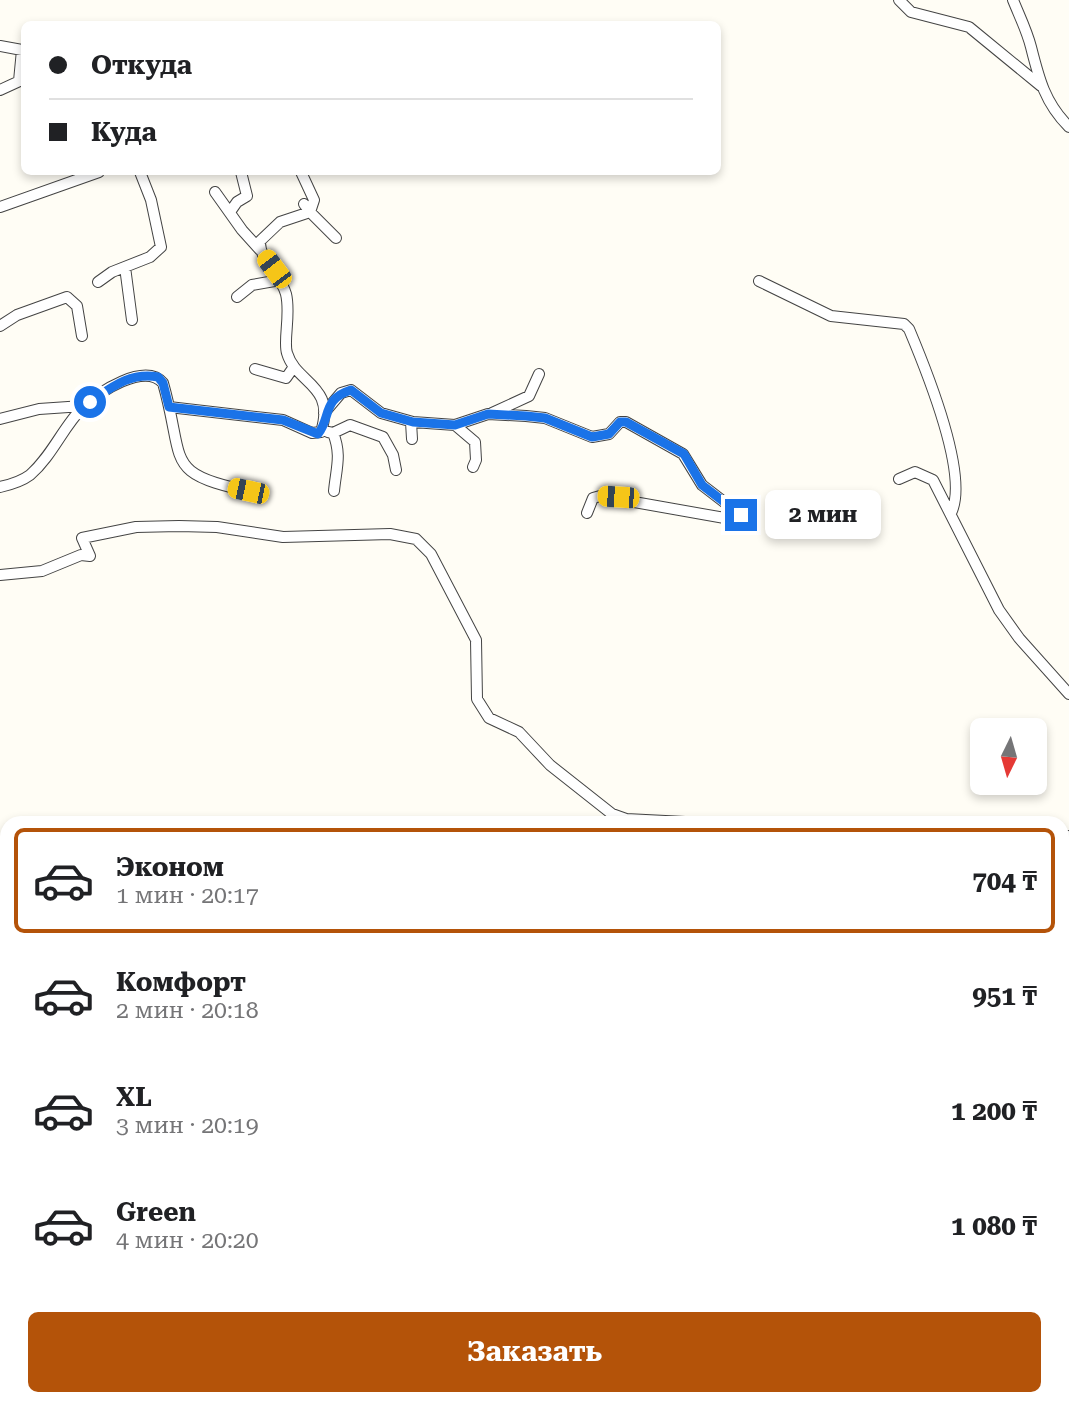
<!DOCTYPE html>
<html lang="ru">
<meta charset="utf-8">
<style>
:root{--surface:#fff;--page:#f6f6f6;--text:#202124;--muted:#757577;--line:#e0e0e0;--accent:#b45309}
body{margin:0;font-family:"Roboto Serif",serif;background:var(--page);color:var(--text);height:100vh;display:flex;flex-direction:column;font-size:26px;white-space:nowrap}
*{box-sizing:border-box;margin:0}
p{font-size:23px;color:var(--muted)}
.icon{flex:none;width:38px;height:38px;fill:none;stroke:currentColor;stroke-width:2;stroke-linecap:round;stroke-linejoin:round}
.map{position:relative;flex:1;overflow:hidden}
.side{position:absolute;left:0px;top:816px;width:1069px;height:590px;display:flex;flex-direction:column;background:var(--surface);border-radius:21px 21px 0 0;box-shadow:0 4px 10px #0003}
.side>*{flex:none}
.hud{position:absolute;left:21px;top:21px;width:700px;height:154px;border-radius:10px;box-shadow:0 4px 10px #0003;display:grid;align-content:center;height:154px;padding:0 28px;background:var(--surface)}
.needle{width:46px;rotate:185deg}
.buttons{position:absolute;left:970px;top:718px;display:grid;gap:14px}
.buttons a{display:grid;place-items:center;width:77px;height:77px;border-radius:10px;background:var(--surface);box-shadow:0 4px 10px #0003;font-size:35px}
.end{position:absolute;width:32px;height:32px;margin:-16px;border:9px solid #1a73e8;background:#fff;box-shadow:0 0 0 4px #fff}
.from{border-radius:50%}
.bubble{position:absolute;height:49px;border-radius:10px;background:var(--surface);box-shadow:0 4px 10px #0003;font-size:23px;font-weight:700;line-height:49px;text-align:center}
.car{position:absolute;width:21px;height:42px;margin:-21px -10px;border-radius:9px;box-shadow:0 0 5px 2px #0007;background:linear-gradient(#f5c518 24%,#345 0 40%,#f5c518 0 76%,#345 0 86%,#f5c518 0)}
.hud b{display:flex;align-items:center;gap:24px;height:66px;font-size:26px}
.hud b+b{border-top:2px solid var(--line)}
.hud i{width:18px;height:18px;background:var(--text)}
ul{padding:12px 0 0;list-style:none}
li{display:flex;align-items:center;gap:21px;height:105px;margin:0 14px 10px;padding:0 14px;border:4px solid transparent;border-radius:10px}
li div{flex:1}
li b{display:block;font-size:26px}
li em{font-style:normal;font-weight:700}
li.selected{border-color:var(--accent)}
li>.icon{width:63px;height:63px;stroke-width:1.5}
.action{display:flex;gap:14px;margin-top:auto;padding:14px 28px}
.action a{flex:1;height:80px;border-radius:10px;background:var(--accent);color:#fff;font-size:28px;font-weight:700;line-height:80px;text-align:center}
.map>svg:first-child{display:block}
</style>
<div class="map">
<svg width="1069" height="1404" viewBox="0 0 1069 1404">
<rect width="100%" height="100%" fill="#fffdf5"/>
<!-- farmland -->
<path fill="#f6f3d4" d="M1069,1071V1157L1062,1143V1074Z"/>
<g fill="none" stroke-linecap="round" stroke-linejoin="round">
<!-- minor casing -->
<g stroke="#444" stroke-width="12">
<path id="minor" d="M899,0L911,12L969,27L1041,86
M1013,0C1019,15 1027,31 1031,47C1039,79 1045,103 1069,127
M0,46L22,50L19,81
M0,90L24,79
M301,172L314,200L310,212L304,204
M215,192L242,230L260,250
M0,207L99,172
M230,212L237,202L247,196L241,172
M125,267L132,320
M759,281L831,316L904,324L909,329C925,367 970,476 951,513
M98,282L112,272L150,257L161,247L151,200L140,172
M237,297L252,285L280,280
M0,326L17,315L67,297L77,306L82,336
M255,369L286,378L293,368
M169,407L283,420L312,433L321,432C336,384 296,384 287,353C283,341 291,314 286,294C281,275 259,260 260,241L280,222L310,212L336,238
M324,413L341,393L351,390L381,413L413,422L455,425L488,414L526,416L545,418L592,437L609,434L620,422H626L683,454L702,485L741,515L736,520L600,496L593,498L587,513
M492,413L529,396L539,374
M0,419L39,409L83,406
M411,422L412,439
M455,425L475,442L476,460L473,467
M328,432L333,433C342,455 336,469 334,491
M333,433L350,425L383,437L393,455L396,470
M899,479L915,472L933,480L999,610L1019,638L1069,694
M0,487C9,485 22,481 30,475C52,456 63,427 83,407C98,392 145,362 163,383C187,467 160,473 261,494
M0,575L42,571L81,555L90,556L82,538L136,527L179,526L217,527L283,537L390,534L416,539L431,554L476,640L477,699L489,718L519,732L550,765L612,814L626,819L685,822
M1062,842L1069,836
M1062,1031L1069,1035
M0,1057L7,1059
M1062,1167L1069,1180
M0,1232L7,1244
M0,1265L7,1259
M1062,1392L1069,1394
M107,1398L109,1404
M171,1398L175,1404
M257,1398L263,1404
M512,1398L520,1404
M770,1398V1404
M696,1404L699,1398
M918,1404L920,1398"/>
</g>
<!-- minor -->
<use href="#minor" stroke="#fff" stroke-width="10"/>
</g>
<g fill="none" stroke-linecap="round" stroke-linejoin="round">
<!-- route -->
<path stroke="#1a73e8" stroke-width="9" d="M90,402C112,387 130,372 158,377L163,383L169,407L283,420L318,434C331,418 322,399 351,390L381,413L413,422L455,425L488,414L526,416L545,418L592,437L609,434L620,422H626L684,454L702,485L741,515"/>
</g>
</svg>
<div class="buttons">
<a><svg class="needle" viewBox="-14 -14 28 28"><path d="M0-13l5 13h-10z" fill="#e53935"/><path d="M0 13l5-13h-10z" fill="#757577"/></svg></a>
</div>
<i class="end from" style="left:90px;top:402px"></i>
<i class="end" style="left:741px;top:515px"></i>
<div class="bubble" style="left:765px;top:490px;width:116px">2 мин</div>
<i class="car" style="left:274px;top:269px;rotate:323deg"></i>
<i class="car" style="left:248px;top:491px;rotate:282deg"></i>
<i class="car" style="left:618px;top:497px;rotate:274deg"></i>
<div class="hud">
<b><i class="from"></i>Откуда</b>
<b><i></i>Куда</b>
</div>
<section class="side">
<ul>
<li class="selected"><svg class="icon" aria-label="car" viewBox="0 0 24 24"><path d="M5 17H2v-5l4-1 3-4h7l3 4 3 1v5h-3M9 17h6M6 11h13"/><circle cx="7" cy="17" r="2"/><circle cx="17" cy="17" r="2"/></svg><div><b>Эконом</b><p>1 мин · 20:17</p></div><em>704 ₸</em></li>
<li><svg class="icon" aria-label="car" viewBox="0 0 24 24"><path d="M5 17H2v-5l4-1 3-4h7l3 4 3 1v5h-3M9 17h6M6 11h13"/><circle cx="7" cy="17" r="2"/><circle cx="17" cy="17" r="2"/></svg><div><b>Комфорт</b><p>2 мин · 20:18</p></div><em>951 ₸</em></li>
<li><svg class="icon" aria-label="car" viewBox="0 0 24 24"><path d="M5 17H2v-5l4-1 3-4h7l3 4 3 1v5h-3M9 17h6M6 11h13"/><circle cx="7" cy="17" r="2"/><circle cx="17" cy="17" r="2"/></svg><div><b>XL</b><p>3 мин · 20:19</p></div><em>1 200 ₸</em></li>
<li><svg class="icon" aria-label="car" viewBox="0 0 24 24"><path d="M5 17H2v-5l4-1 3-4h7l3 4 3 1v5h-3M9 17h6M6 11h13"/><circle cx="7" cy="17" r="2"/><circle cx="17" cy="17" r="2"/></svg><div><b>Green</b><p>4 мин · 20:20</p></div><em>1 080 ₸</em></li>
</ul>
<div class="action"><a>Заказать</a></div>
</section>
</div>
